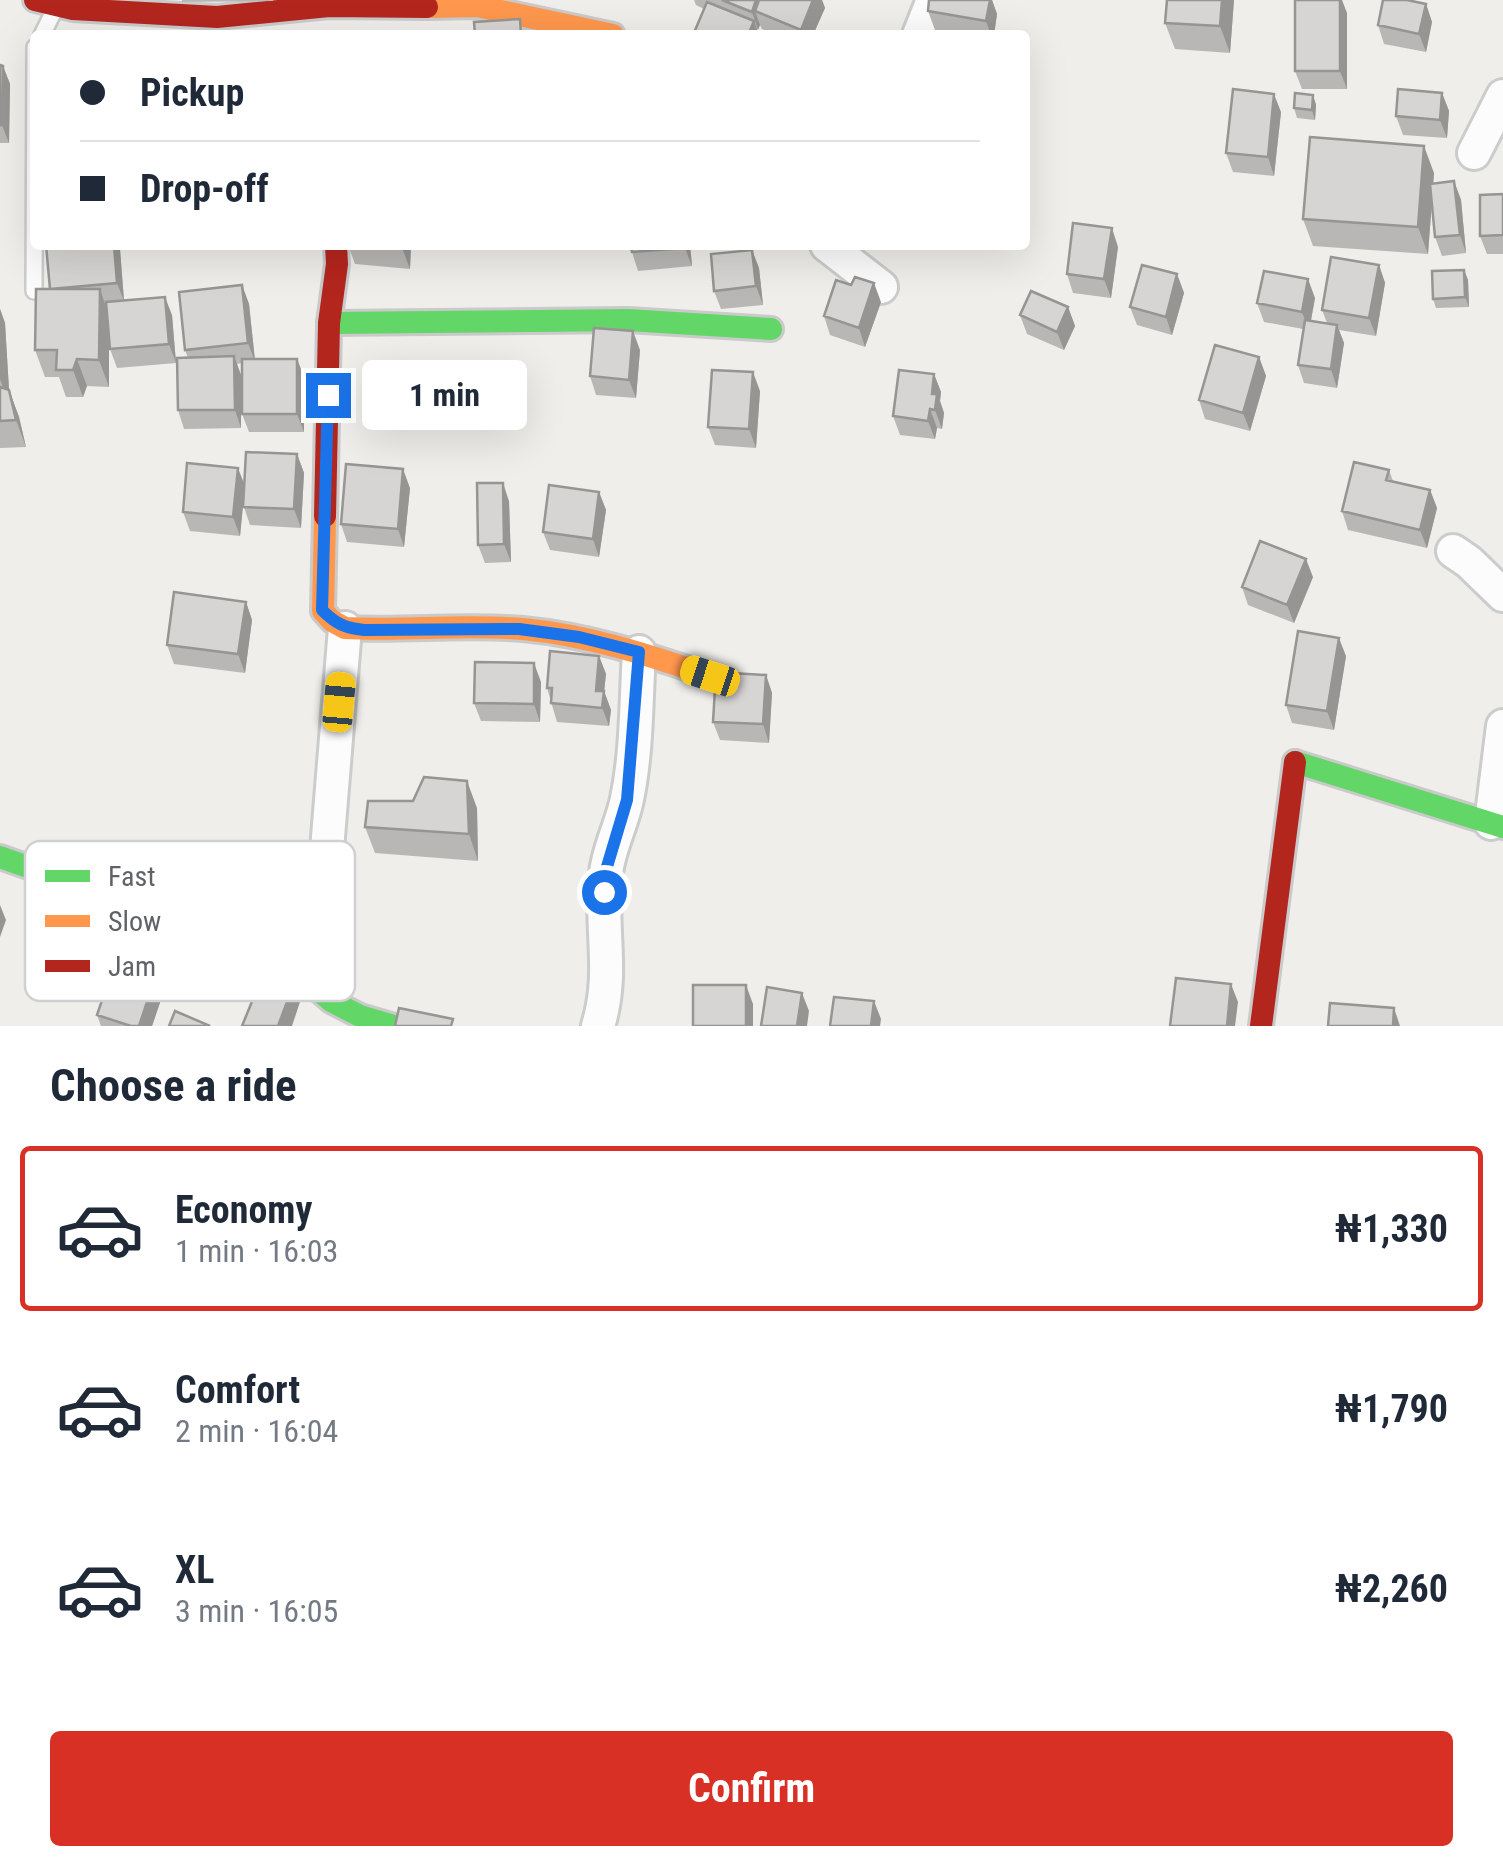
<!DOCTYPE html>
<meta charset="utf-8">
<style>
:root{--surface:#fff;--page:#f6f6f7;--text:#1f2937;--muted:#747a83;--line:#e0e1e3;--accent:#d93025}
body{margin:0;font-family:"Roboto Condensed",sans-serif;background:var(--page);color:var(--text);height:100vh;display:flex;flex-direction:column;font-size:38px;white-space:nowrap}
*{box-sizing:border-box;margin:0}
p{font-size:32px;color:var(--muted)}
.icon{flex:none;width:55px;height:55px;fill:none;stroke:currentColor;stroke-width:2;stroke-linecap:round;stroke-linejoin:round}
.map{position:relative;height:1026px;overflow:hidden}
.drawer{display:flex;flex-direction:column;background:var(--surface);flex:1}
.drawer>*{flex:none}
.banner{position:absolute;left:30px;top:30px;width:1000px;height:220px;border-radius:10px;box-shadow:0 10px 40px #0002;display:grid;align-content:center;height:220px;padding:0 50px;background:var(--surface)}
.end{position:absolute;width:45px;height:45px;margin:-22px;border:12px solid #1a73e8;background:#fff;box-shadow:0 0 0 5px #fff}
.from{border-radius:50%}
.bubble{position:absolute;height:70px;border-radius:10px;background:var(--surface);box-shadow:0 10px 40px #0002;font-size:32px;font-weight:700;line-height:70px;text-align:center}
.car{position:absolute;width:30px;height:60px;margin:-30px -15px;border-radius:12px;box-shadow:0 0 8px 2px #0007;background:linear-gradient(#f5c518 24%,#345 0 40%,#f5c518 0 76%,#345 0 86%,#f5c518 0)}
.banner b{display:flex;align-items:center;gap:35px;height:95px;font-size:38px}
.banner b+b{border-top:2px solid var(--line)}
.banner i{width:25px;height:25px;background:var(--text)}
ul{padding:0;list-style:none}
li{display:flex;align-items:center;gap:30px;height:165px;margin:0 20px 15px;padding:0 30px;border:5px solid transparent;border-radius:10px}
li div{flex:1}
li b{display:block;font-size:38px}
li em{font-style:normal;font-weight:700}
li.selected{border-color:var(--accent)}
li>.icon{width:90px;height:90px;stroke-width:1.5}
h2{padding:0 50px;font-size:45px;line-height:120px}
.button{display:flex;gap:20px;margin-top:auto;padding:20px 50px}
.button a{flex:1;height:115px;border-radius:10px;background:var(--accent);color:#fff;font-size:40px;font-weight:700;line-height:115px;text-align:center}
.map>svg:first-child{display:block}
</style>
<div class="map">
<svg width="1503" height="1026" viewBox="0 0 1503 1026">
<rect width="100%" height="100%" fill="#efeeea"/>
<g fill="none" stroke-linecap="round" stroke-linejoin="round">
<!-- lane casing -->
<g stroke="#cbcccc" stroke-width="20">
<path id="lane" d="M42,35L55,9
M34,291L35,47"/>
</g>
<!-- street casing -->
<g stroke="#cbcccc" stroke-width="38">
<path id="street" d="M919,35L933,0
M1474,153L1503,96
M827,245L881,287
M1453,551L1469,562L1503,595
M1491,823L1503,726
M279,956L321,923L345,628
M598,1026C615,971 599,928 606,873C609,847 622,824 627,799C637,751 636,700 639,652"/>
</g>
<!-- fast casing -->
<g stroke="#cacacb" stroke-width="28">
<path id="fast" d="M329,323L628,320L771,329
M1295,762L1503,827
M0,857L279,956L331,1001L360,1016L394,1026"/>
</g>
<!-- slow casing -->
<g stroke="#cacacb" stroke-width="28">
<path id="slow" d="M427,7L477,6L613,35
M325,516L323,611L332,621L345,628C404,631 464,624 523,629C587,635 649,655 710,676"/>
</g>
<!-- jam casing -->
<g stroke="#cacacb" stroke-width="28">
<path id="jam" d="M35,0L73,9L217,17L329,6L427,7
M325,516L329,323L337,264L336,245
M1261,1026L1295,762"/>
</g>
<!-- lane -->
<use href="#lane" stroke="#fdfcfc" stroke-width="15"/>
<!-- street -->
<use href="#street" stroke="#fdfcfc" stroke-width="32"/>
<!-- fast -->
<use href="#fast" stroke="#63d668" stroke-width="22"/>
<!-- slow -->
<use href="#slow" stroke="#ff974d" stroke-width="22"/>
<!-- jam -->
<use href="#jam" stroke="#b3261e" stroke-width="22"/>
</g>
<!-- wall -->
<path fill="#b8b7b5" d="M182,0H273V1L182,2Z
M694,0H822L825,8L813,35H775L762,29L760,25L757,30L759,35H693L704,9L696,5Z
M929,0H992L997,14L994,35H968L935,30L928,11Z
M1167,0H1234L1230,53L1175,49L1165,23Z
M1426,4L1432,22L1426,52L1384,44L1378,25Z
M1347,13V89H1302L1295,71Z
M0,65L3,66L10,84L9,143H0Z
M1442,93L1449,111L1447,138L1403,135L1396,116Z
M1313,95L1316,105L1315,120L1297,118L1294,108Z
M1281,112L1274,176L1233,172L1226,153Z
M1434,173L1433,184L1454,181L1461,200L1466,253L1442,256L1435,237L1432,202L1428,254L1313,246L1303,219Z
M1503,194V254H1487L1480,236Z
M348,245H411L410,269L355,264Z
M690,245L692,266L638,271L632,252Z
M1118,247L1111,298L1073,293L1067,274Z
M120,249L124,300L172,315L176,363L117,368L110,349L109,338V387L87,386L83,397H66L59,377H45L35,350L50,289Z
M752,250L759,268L763,305L721,309L714,291Z
M1379,265L1385,283L1376,336L1339,330L1344,343L1337,388L1304,383L1298,365L1303,329L1264,322L1257,303L1315,298L1311,321L1327,323L1322,310Z
M1464,270L1468,280L1469,307L1436,308L1433,299Z
M1177,274L1184,293L1172,335L1137,325L1130,307Z
M242,285L249,304L255,359H297L304,377V432H249L242,414V363L237,364L241,375V428L184,429L178,410L188,358L185,350Z
M881,302L865,347L830,335L824,316Z
M1068,307L1075,326L1064,350L1027,334L1020,315Z
M0,309L5,323L9,390L19,417L26,447L0,448Z
M640,350L636,398L596,395L590,376Z
M1259,357L1266,376L1250,431L1205,419L1199,400Z
M934,374L941,392L940,401L944,413L942,429L937,428L935,439L900,435L893,416Z
M760,391L756,448L715,445L708,427Z
M297,454L304,473L301,528L250,525L243,504L240,536L190,531L183,512L244,484Z
M1389,470L1393,481L1430,490L1437,508L1427,548L1348,530L1342,511Z
M410,488L404,547L347,542L341,524Z
M599,492L606,510L599,557L550,550L543,532Z
M509,501L511,562L485,563L478,545Z
M1313,577L1294,623L1248,605L1242,587Z
M246,602L252,620L245,673L174,664L167,645Z
M599,656L606,674L604,691L611,710L609,726L557,722L547,688Z
M1346,656L1334,730L1292,723L1286,705Z
M766,675L772,693L769,743L720,740L713,722Z
M541,682L540,722L481,721L474,703Z
M477,808L478,861L375,853L365,827Z
M90,905L97,923L79,966L39,950L32,931Z
M164,991L152,1026H101L97,1015Z"/>
<!-- shaded-wall -->
<path fill="#969594" d="M756,0H770L755,11L760,25L758,30L752,12Z
M813,0H822L825,8L813,35H803L801,30Z
M990,0H992L997,14L994,35H991L986,21Z
M1222,0H1234L1230,53L1220,26Z
M1340,0H1342L1347,13V89L1340,71Z
M1426,4L1432,22L1426,52L1419,34Z
M754,21L759,35H748Z
M3,66L10,84L9,143L2,125Z
M1442,93L1449,111L1447,138L1440,120Z
M1274,94L1281,112L1274,176L1268,157Z
M1313,95L1316,105L1315,120L1312,110Z
M1424,146L1434,173L1428,254L1418,227Z
M1454,181L1461,200L1466,253L1460,235Z
M1112,228L1118,247L1111,298L1104,279Z
M114,245H118L120,249L124,301L117,283Z
M401,245H411L410,269Z
M685,245H690L692,266L685,248Z
M752,250L759,268L763,305L756,286Z
M1379,265L1385,283L1376,336L1369,318Z
M1464,270L1468,280L1469,307L1465,297Z
M1177,274L1184,293L1172,335L1166,317Z
M1308,279L1315,298L1309,330L1302,312Z
M874,283L881,302L865,347L859,328Z
M242,285L249,304L255,362L248,343Z
M100,289L109,316V387L99,360Z
M165,297L172,315L176,363L169,344Z
M1068,307L1075,326L1064,350L1057,332Z
M0,309L5,323L10,406L0,379Z
M1337,325L1344,343L1337,388L1331,369Z
M633,331L640,350L636,398L629,380Z
M234,356L241,375V428L235,410Z
M1259,357L1266,376L1250,431L1243,413Z
M77,359L87,386L83,397L73,370Z
M297,359L304,377V432L297,414Z
M753,372L760,391L756,448L749,429Z
M934,374L941,392L940,401L944,413L942,429L935,410L932,394Z
M9,390L19,417L26,447L16,420Z
M930,409L937,428L935,439L928,421Z
M297,454L304,473L301,528L294,509Z
M238,468L245,486L240,536L233,517Z
M403,469L410,488L404,547L398,529Z
M503,483L509,501L511,562L504,544Z
M1430,490L1437,508L1427,548L1420,530Z
M599,492L606,510L599,557L593,539Z
M1306,559L1313,577L1294,623L1287,605Z
M246,602L252,620L245,673L238,654Z
M1339,638L1346,656L1334,730L1327,711Z
M599,656L606,674L604,693V691L611,710L609,726L596,691Z
M534,663L541,682L540,722L534,704Z
M766,675L772,693L769,743L763,724Z
M467,781L477,808L478,861L469,834Z
M0,905L6,920L0,937Z
M90,905L97,923L79,966L72,947Z
M157,972L164,991L152,1026H139Z
M296,978L302,996L292,1026H278Z
M1231,984L1238,1002L1235,1026H1227Z
M746,985L753,1004V1026H746Z
M802,993L809,1011L807,1026H797Z
M874,1001L881,1019L880,1026H871Z
M1394,1008L1400,1026H1393Z"/>
<!-- building -->
<path fill="#d6d5d3" stroke="#969594" stroke-width="2.5" d="M722,0H756L752,12Z
M759,0H813L801,30L755,11Z
M929,0H990L986,21L928,11Z
M1167,0H1222L1220,26L1165,23Z
M1295,0H1340V71H1295Z
M1383,0H1407L1426,4L1419,34L1378,25Z
M707,2L754,21L748,35H693Z
M520,19L521,35H475L474,22Z
M0,65L3,66L2,125H0Z
M1233,89L1274,94L1268,157L1226,153Z
M1398,89L1442,93L1440,120L1396,116Z
M1295,93L1313,95L1312,110L1294,108Z
M1310,137L1424,146L1418,227L1303,219Z
M1454,181L1460,235L1435,237L1430,184Z
M1503,194V235L1480,236V195Z
M1073,223L1112,228L1104,279L1067,274Z
M46,245H114L117,283L50,289Z
M631,245H685V248L632,252Z
M752,250L756,286L714,291L711,254Z
M1331,257L1379,265L1369,318L1322,310Z
M1142,265L1177,274L1166,317L1130,307Z
M1464,270L1465,297L1433,299L1432,271Z
M1264,271L1308,279L1302,312L1257,303Z
M855,277L874,283L859,328L824,316L836,280L851,285Z
M242,285L248,343L185,350L179,292Z
M36,289H100L99,360L77,359L73,370H56L57,350H35Z
M1031,291L1068,307L1057,332L1020,315Z
M165,297L169,344L110,349L106,302Z
M1305,320L1337,325L1331,369L1298,365Z
M594,328L633,331L629,380L590,376Z
M1215,345L1259,357L1243,413L1199,400Z
M234,356L235,410H178L177,358Z
M242,359H297V414H242Z
M712,370L753,372L749,429L708,427Z
M899,370L934,374L932,394H937L935,410L930,409L928,421L893,416Z
M0,387L9,390L16,420L0,421Z
M246,452L297,454L294,509L243,507Z
M1354,462L1389,470L1386,480L1430,490L1420,530L1342,511Z
M187,463L238,468L233,517L183,512Z
M346,464L403,469L398,529L341,524Z
M477,483H503L504,544L478,545Z
M549,485L599,492L593,539L543,532Z
M1260,541L1306,559L1287,605L1242,587Z
M174,592L246,602L238,654L167,645Z
M1298,631L1339,638L1327,711L1286,705Z
M550,651L599,656L596,691H604L602,708L551,703L552,688H547Z
M475,662L534,663V704L474,703Z
M716,672L766,675L763,724L713,722Z
M424,777L467,781L469,834L365,827L368,801H413Z
M116,959L157,972L139,1026H131L97,1015Z
M266,967L296,978L278,1026H242Z
M1176,978L1231,984L1227,1026H1170Z
M693,985H746V1026H693Z
M767,987L802,993L797,1026H761Z
M834,997L874,1001L871,1026H830Z
M1330,1003L1394,1008L1393,1026H1328Z
M399,1008L453,1019L451,1026H395Z
M175,1011L210,1026H169Z"/>
<g fill="none" stroke-linecap="round" stroke-linejoin="round">
<!-- route -->
<path stroke="#1a73e8" stroke-width="12" d="M328,395L322,610C336,624 345,628 364,630L519,629L579,637L639,652L627,800L606,870L604,892"/>
</g>
<!-- legend -->
<rect x="25" y="841" width="330" height="160" rx="15" fill="#fff" stroke="#cfd0d2" stroke-width="2.5"/>
<rect x="45" y="870" width="45" height="12" fill="#63d668"/>
<rect x="45" y="915" width="45" height="12" fill="#ff974d"/>
<rect x="45" y="960" width="45" height="12" fill="#b3261e"/>
<g font-size="28" fill="#5f6368">
<text x="108" y="886">Fast</text>
<text x="108" y="931">Slow</text>
<text x="108" y="976">Jam</text>
</g>
</svg>
<i class="end from" style="left:604px;top:892px"></i>
<i class="end" style="left:328px;top:395px"></i>
<div class="bubble" style="left:362px;top:360px;width:165px">1 min</div>
<i class="car" style="left:710px;top:676px;rotate:288deg"></i>
<i class="car" style="left:339px;top:702px;rotate:5deg"></i>
<div class="banner">
<b><i class="from"></i>Pickup</b>
<b><i></i>Drop-off</b>
</div>
</div>
<section class="drawer">
<h2>Choose a ride</h2>
<ul>
<li class="selected"><svg class="icon" aria-label="car" viewBox="0 0 24 24"><path d="M5 17H2v-5l4-1 3-4h7l3 4 3 1v5h-3M9 17h6M6 11h13"/><circle cx="7" cy="17" r="2"/><circle cx="17" cy="17" r="2"/></svg><div><b>Economy</b><p>1 min · 16:03</p></div><em>₦1,330</em></li>
<li><svg class="icon" aria-label="car" viewBox="0 0 24 24"><path d="M5 17H2v-5l4-1 3-4h7l3 4 3 1v5h-3M9 17h6M6 11h13"/><circle cx="7" cy="17" r="2"/><circle cx="17" cy="17" r="2"/></svg><div><b>Comfort</b><p>2 min · 16:04</p></div><em>₦1,790</em></li>
<li><svg class="icon" aria-label="car" viewBox="0 0 24 24"><path d="M5 17H2v-5l4-1 3-4h7l3 4 3 1v5h-3M9 17h6M6 11h13"/><circle cx="7" cy="17" r="2"/><circle cx="17" cy="17" r="2"/></svg><div><b>XL</b><p>3 min · 16:05</p></div><em>₦2,260</em></li>
</ul>
<div class="button"><a>Confirm</a></div>
</section>
